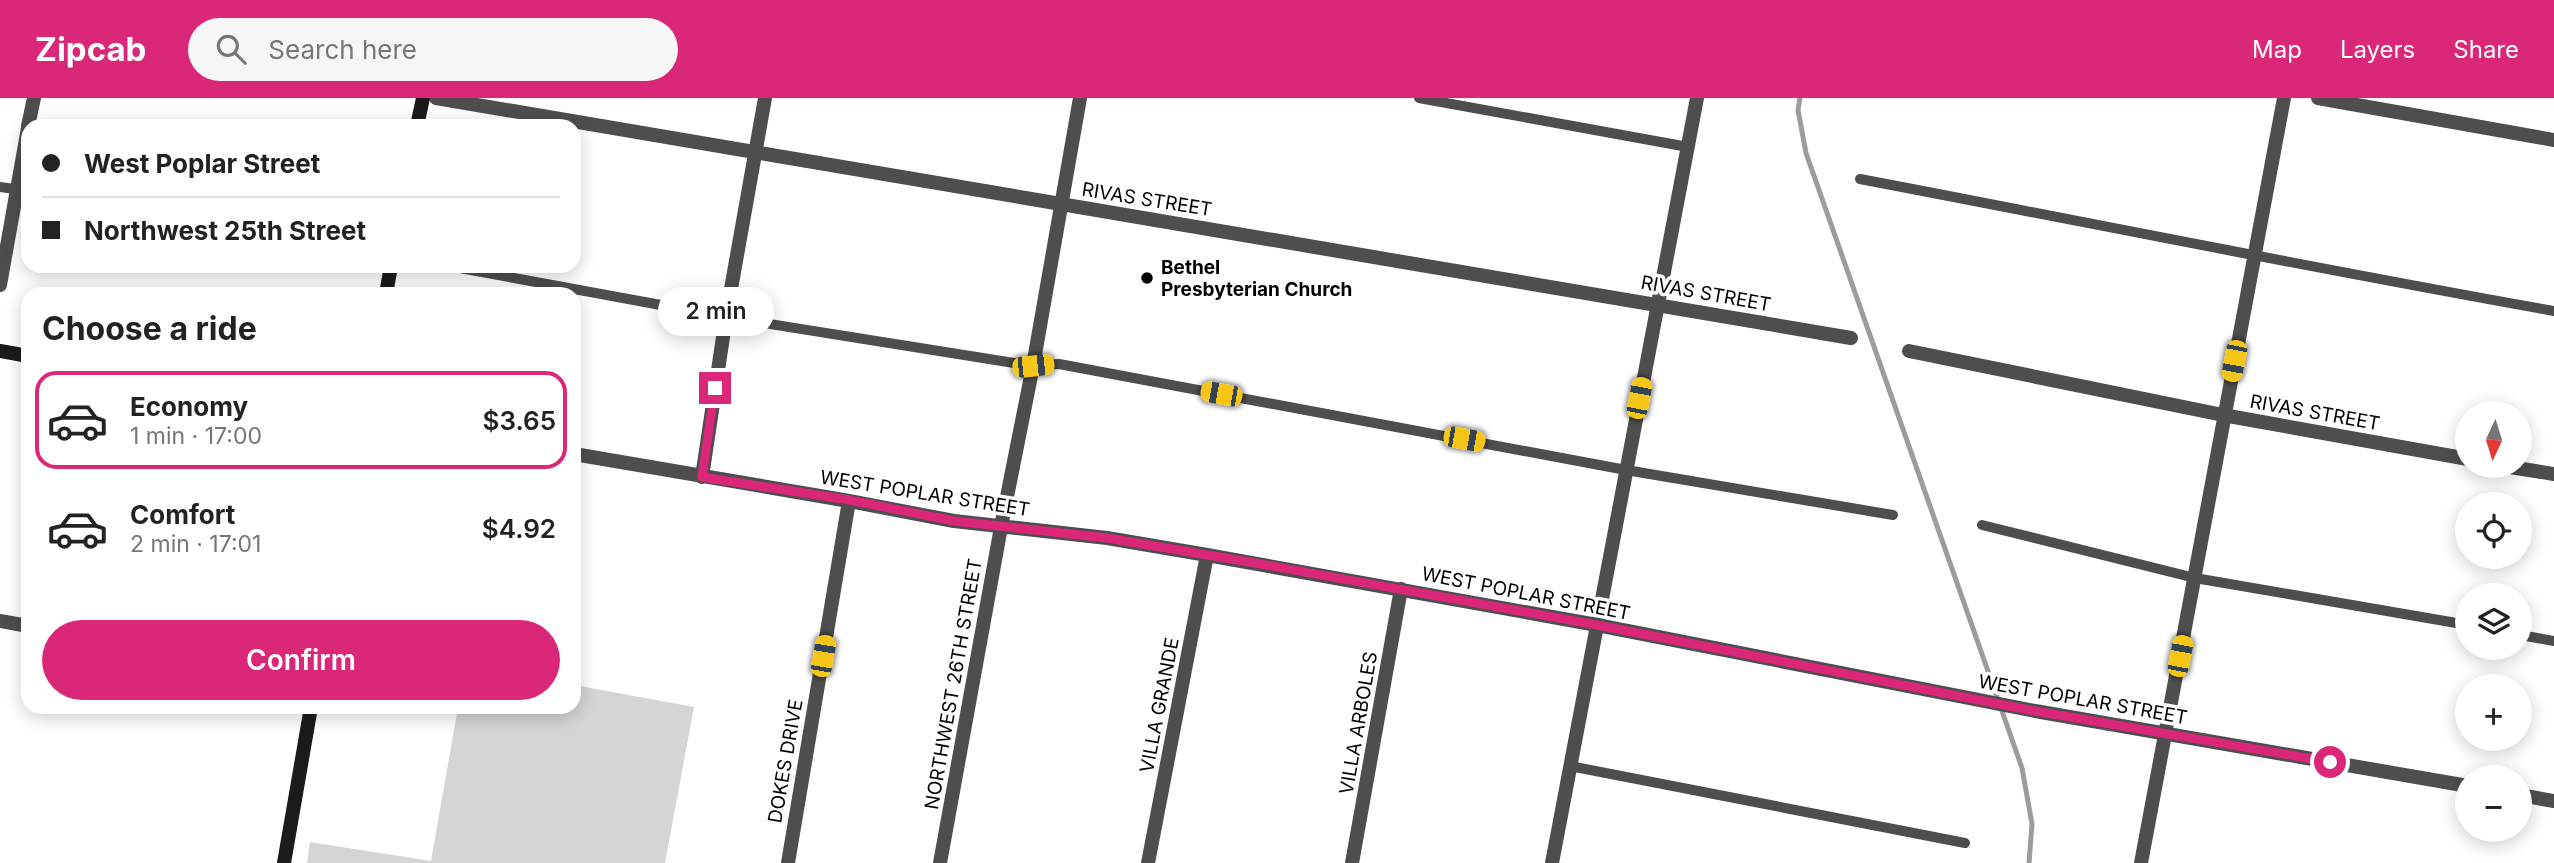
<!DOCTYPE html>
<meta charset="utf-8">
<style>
:root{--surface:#fff;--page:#f6f6f6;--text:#222;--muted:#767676;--line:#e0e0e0;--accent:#db2777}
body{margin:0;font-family:Inter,sans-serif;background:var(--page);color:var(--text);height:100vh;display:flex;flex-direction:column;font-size:26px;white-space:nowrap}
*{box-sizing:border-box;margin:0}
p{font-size:23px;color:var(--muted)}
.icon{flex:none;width:38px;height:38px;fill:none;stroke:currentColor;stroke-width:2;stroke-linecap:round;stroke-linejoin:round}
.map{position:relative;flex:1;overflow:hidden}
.side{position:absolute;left:21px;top:189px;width:560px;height:427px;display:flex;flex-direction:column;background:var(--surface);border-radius:21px;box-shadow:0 4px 18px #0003}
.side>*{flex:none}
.banner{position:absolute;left:21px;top:21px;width:560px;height:154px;border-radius:21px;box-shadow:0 4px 18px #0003;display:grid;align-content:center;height:154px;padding:0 21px;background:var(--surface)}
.needle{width:46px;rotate:184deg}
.controls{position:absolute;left:2455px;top:303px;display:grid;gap:14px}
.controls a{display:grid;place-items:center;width:77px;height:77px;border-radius:50%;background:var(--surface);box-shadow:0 4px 18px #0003;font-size:35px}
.end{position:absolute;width:32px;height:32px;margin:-16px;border:9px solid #db2777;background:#fff;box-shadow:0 0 0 4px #fff}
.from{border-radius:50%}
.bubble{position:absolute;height:49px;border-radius:24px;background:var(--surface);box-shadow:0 4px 18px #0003;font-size:23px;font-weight:600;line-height:49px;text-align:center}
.car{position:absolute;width:21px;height:42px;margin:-21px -10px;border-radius:9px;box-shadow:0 0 5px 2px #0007;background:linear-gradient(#f5c518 24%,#345 0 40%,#f5c518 0 76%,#345 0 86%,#f5c518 0)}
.banner b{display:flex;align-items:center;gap:24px;height:66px;font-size:26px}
.banner b+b{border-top:2px solid var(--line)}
.banner i{width:18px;height:18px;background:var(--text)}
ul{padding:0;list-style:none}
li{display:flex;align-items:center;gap:21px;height:98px;margin:0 14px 10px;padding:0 7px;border:4px solid transparent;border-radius:21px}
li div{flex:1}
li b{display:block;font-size:26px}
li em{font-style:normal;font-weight:600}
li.current{border-color:var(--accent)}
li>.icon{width:63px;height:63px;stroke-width:1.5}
h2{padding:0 21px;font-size:32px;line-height:84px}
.cta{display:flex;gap:14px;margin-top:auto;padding:14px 21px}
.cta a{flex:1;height:80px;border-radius:42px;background:var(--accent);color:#fff;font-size:28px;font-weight:600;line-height:80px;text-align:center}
header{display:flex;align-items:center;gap:42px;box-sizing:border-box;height:98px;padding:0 35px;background:var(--accent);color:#fff}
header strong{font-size:33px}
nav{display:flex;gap:38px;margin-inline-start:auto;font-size:24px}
.search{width:490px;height:63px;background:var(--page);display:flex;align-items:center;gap:18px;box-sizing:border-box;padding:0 24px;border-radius:38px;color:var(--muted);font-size:26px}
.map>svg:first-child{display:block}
</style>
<header>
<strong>Zipcab</strong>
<div class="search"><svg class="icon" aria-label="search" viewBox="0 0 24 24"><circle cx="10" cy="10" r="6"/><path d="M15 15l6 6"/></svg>Search here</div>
<nav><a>Map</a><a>Layers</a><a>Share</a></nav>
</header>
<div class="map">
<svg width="2554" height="765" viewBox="0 0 2554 765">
<rect width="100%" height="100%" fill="#fff"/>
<!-- green -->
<path fill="#d5d5d5" d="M574,587L694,609L665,765H307L310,744L431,763L458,609H574Z"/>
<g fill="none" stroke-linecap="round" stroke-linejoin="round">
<!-- stream -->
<path stroke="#9c9c9c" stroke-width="5" d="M1800,0L1798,12L1806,55L2022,670L2032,726L2029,765"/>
<!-- lane -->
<path stroke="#4e4e4e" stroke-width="10" d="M1419,0L1688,49
M1860,81C2091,125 2322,172 2554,213
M0,89L28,93
M449,168L726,219L1033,268L1059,266L1626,372L1893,417
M1982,427L2195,480L2468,527
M2520,537L2554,543
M1570,668L1965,745"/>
<!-- street -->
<path stroke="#4e4e4e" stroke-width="14" d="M436,0L1851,240
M2318,0L2554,42
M28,28L34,0
M0,187L28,30
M1909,253L2223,317L2468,361
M574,356L849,403L954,423L1107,440L1207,457L1597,527L2035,613L2468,688
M2504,368L2554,376
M702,379L726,219L765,0
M0,523L28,528
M2520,697L2554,703
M788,765L849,403
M940,765L1001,429L1033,268L1080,0
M1148,765L1207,457
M1352,765L1401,491
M1552,765L1697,0
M2141,765L2284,0"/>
<!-- secondary -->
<path stroke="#1b1b1b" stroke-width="14" d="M417,28L423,0
M386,196L391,168
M0,253L28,258
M284,765L311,609"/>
</g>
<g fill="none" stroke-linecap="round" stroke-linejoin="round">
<!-- route -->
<path stroke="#db2777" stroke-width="9" d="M715,290L702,379L849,402L954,423L1107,440L1255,465L1597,527L2035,613L2330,664"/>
</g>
<!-- markers -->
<circle fill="#000" stroke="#fff" stroke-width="2.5" cx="1147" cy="180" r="7"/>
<g text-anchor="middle" stroke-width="7" stroke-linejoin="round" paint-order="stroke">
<!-- street labels -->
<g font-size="19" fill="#000" stroke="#fff">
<text transform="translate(1147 101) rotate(9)" y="7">RIVAS STREET</text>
<text transform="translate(1706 195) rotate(10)" y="7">RIVAS STREET</text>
<text transform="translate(2315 314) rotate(10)" y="7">RIVAS STREET</text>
<text transform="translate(925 395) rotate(9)" y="7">WEST POPLAR STREET</text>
<text transform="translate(1526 495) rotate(11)" y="7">WEST POPLAR STREET</text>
<text transform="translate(953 586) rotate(-80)" y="7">NORTHWEST 26TH STREET</text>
<text transform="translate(2083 601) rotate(10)" y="7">WEST POPLAR STREET</text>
<text transform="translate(1159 607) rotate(-79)" y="7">VILLA GRANDE</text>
<text transform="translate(1358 625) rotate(-80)" y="7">VILLA ARBOLES</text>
<text transform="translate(785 663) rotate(-80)" y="7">DOKES DRIVE</text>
</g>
<!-- poi labels -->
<g font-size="19" font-weight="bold" fill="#000" stroke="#fff" text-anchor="start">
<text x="1161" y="176">Bethel<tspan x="1161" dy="22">Presbyterian Church</tspan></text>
</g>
</g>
</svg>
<div class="controls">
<a><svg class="needle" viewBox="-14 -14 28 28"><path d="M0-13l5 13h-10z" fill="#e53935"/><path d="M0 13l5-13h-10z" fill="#767676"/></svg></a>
<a><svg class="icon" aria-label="locate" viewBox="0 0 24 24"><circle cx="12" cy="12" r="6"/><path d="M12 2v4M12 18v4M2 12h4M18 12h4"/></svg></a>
<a><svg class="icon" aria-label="layers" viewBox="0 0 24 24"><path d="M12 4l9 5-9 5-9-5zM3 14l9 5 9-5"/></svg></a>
<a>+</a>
<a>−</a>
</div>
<i class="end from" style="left:2330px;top:664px"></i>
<i class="end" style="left:715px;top:290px"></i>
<div class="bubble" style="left:658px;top:189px;width:116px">2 min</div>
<i class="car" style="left:2234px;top:263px;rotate:191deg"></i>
<i class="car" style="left:1033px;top:268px;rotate:84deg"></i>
<i class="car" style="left:1221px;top:296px;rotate:280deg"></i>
<i class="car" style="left:1639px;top:300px;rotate:11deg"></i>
<i class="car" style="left:1464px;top:341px;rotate:100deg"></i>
<i class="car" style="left:823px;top:558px;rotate:10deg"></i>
<i class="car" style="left:2180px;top:558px;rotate:11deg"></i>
<div class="banner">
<b><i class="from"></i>West Poplar Street</b>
<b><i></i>Northwest 25th Street</b>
</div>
<section class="side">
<h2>Choose a ride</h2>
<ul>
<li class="current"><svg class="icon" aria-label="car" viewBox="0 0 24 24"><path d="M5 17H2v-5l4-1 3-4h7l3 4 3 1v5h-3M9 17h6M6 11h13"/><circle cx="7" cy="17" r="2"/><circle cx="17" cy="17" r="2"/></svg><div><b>Economy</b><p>1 min · 17:00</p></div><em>$3.65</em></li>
<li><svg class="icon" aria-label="car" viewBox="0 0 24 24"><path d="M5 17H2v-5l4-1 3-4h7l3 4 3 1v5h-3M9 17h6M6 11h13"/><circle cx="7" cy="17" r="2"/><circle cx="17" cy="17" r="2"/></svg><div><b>Comfort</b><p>2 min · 17:01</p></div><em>$4.92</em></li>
</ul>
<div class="cta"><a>Confirm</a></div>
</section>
</div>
